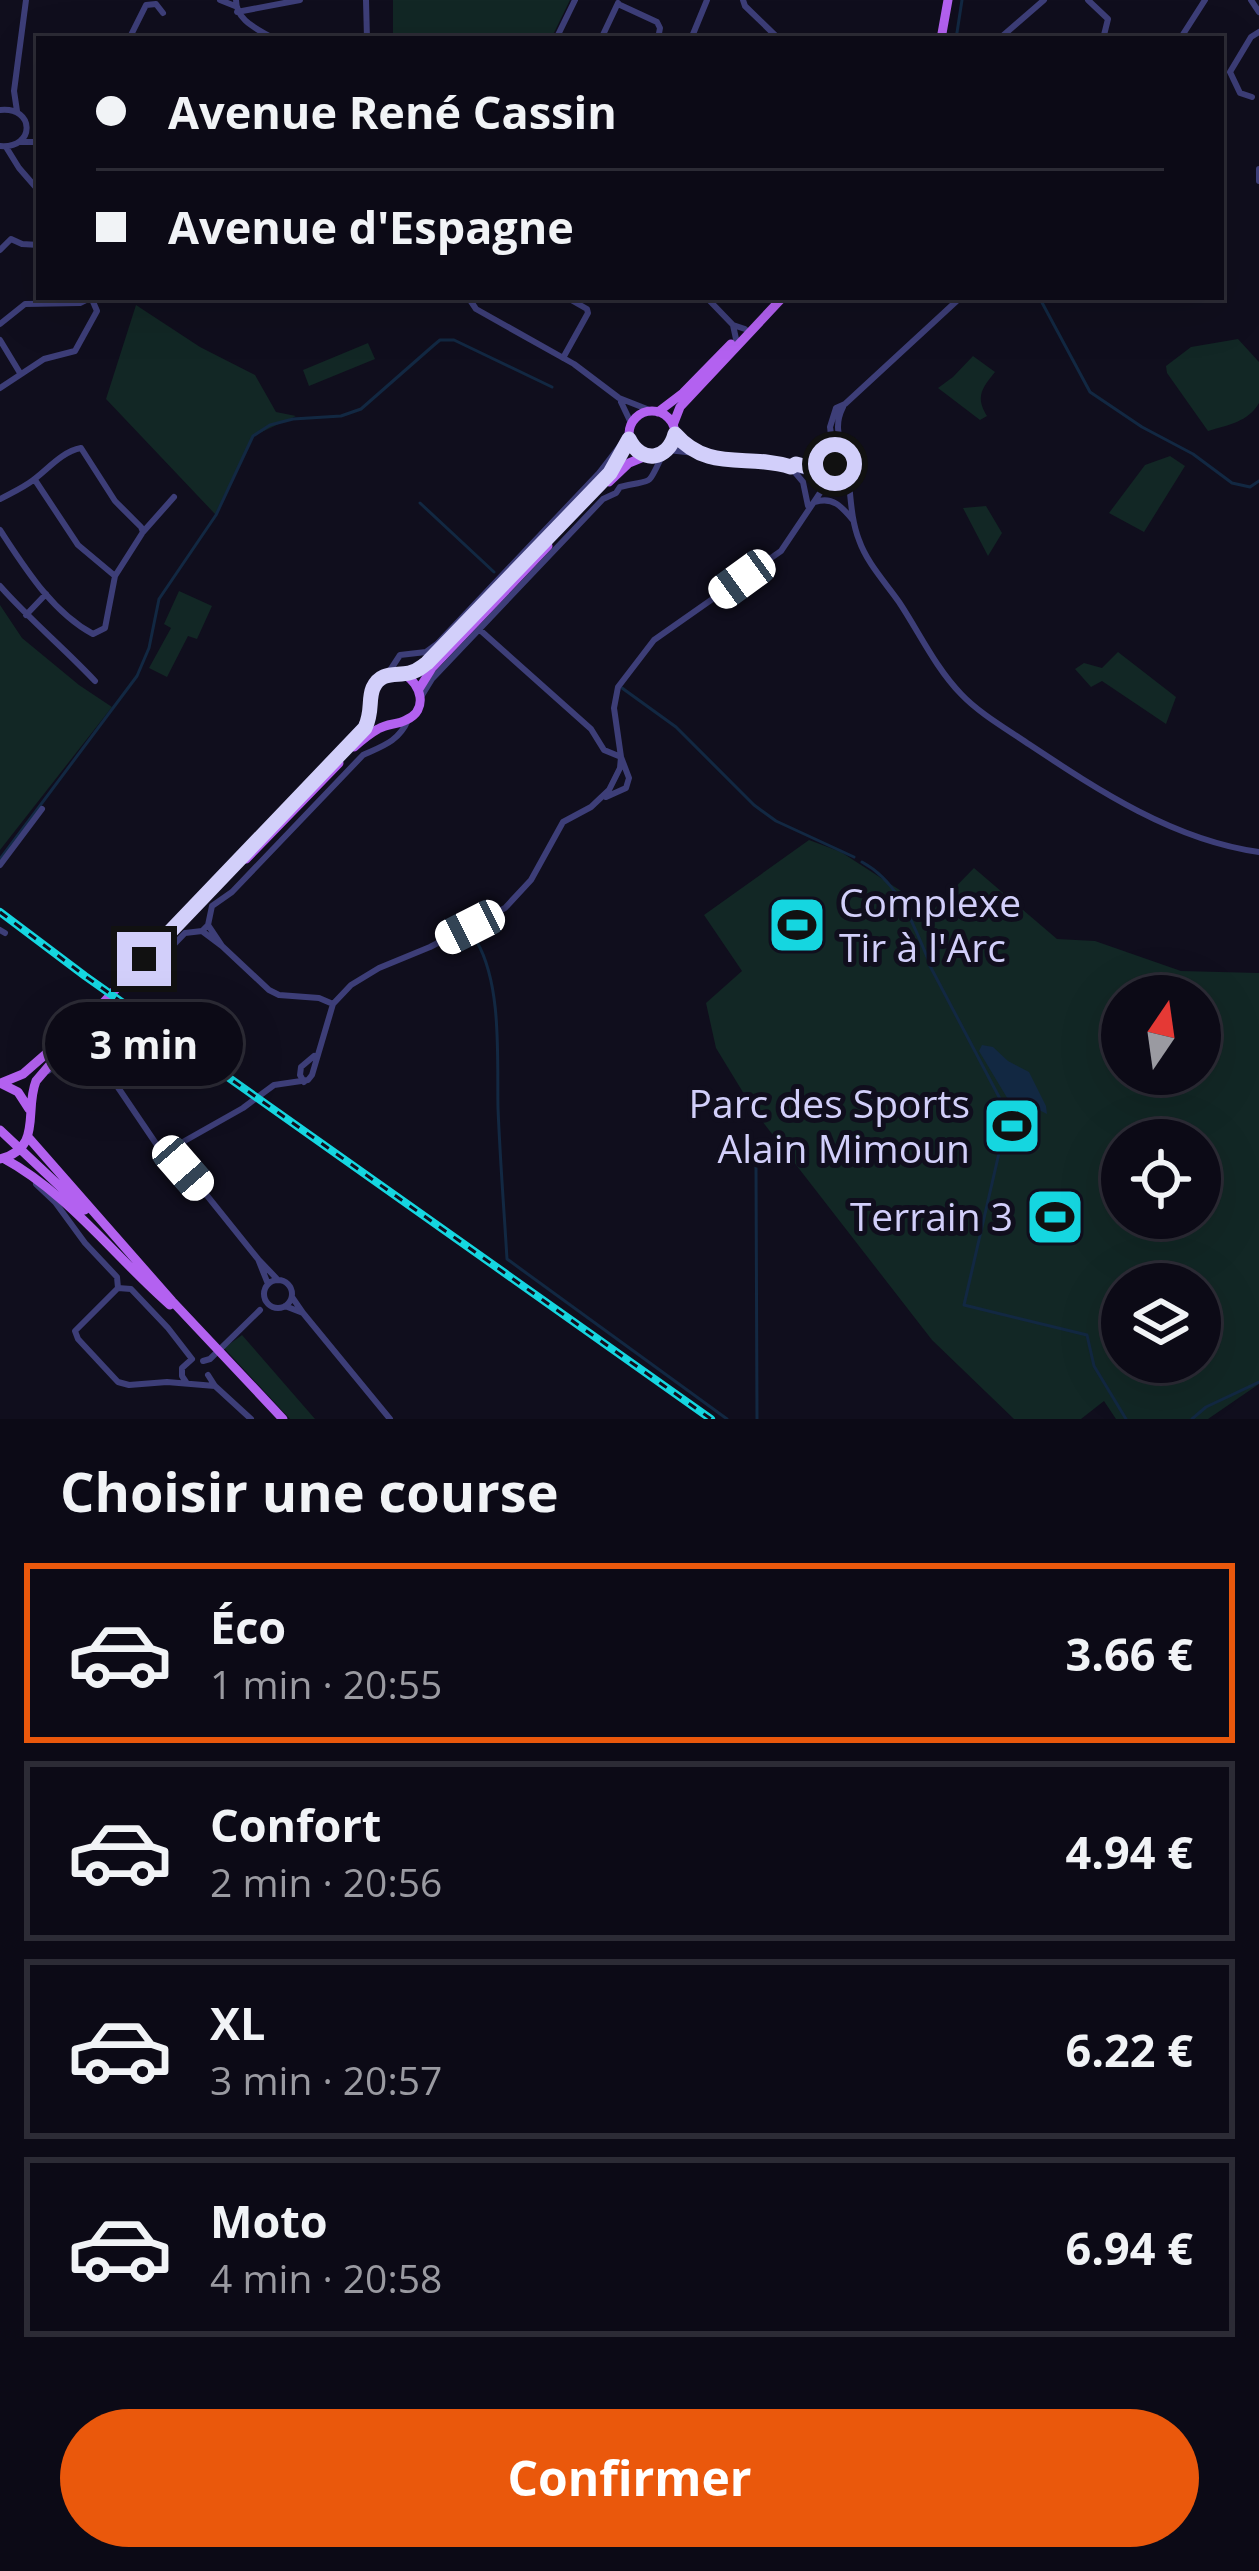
<!DOCTYPE html>
<html lang="fr">
<meta charset="utf-8">
<style>
:root{--surface:#0c0a16;--page:#15131f;--text:#f1f3f6;--muted:#9a9aa1;--line:#2c2b35;--accent:#ea580c}
body{margin:0;font-family:"Open Sans",sans-serif;background:var(--page);color:var(--text);height:100vh;display:flex;flex-direction:column;font-size:45px;white-space:nowrap}
*{box-sizing:border-box;margin:0}
p{font-size:39px;color:var(--muted)}
.icon{flex:none;width:66px;height:66px;fill:none;stroke:currentColor;stroke-width:2;stroke-linecap:round;stroke-linejoin:round}
.map{position:relative;height:1419px;overflow:hidden}
.panel{display:flex;flex-direction:column;background:var(--surface);flex:1}
.panel>*{flex:none}
.top-card{position:absolute;left:36px;top:36px;width:1188px;height:264px;border-radius:0px;box-shadow:0 12px 48px #0002,0 0 0 3px var(--line);display:grid;align-content:center;height:264px;padding:0 60px;background:var(--surface)}
.needle{width:78px;rotate:13deg}
.buttons{position:absolute;left:1101px;top:975px;display:grid;gap:24px}
.buttons a{display:grid;place-items:center;width:120px;height:120px;border-radius:50%;background:var(--surface);box-shadow:0 12px 48px #0002,0 0 0 3px var(--line);font-size:60px}
.end{position:absolute;width:54px;height:54px;margin:-27px;border:15px solid #d2cffa;background:#111;box-shadow:0 0 0 6px #111}
.from{border-radius:50%}
.bubble{position:absolute;height:84px;border-radius:42px;background:var(--surface);box-shadow:0 12px 48px #0002,0 0 0 3px var(--line);font-size:39px;font-weight:700;line-height:84px;text-align:center}
.car{position:absolute;width:36px;height:72px;margin:-36px -18px;border-radius:15px;box-shadow:0 0 9px 3px #0007;background:linear-gradient(#fff 24%,#345 0 40%,#fff 0 76%,#345 0 86%,#fff 0)}
.top-card b{display:flex;align-items:center;gap:42px;height:114px;font-size:45px}
.top-card b+b{border-top:3px solid var(--line)}
.top-card i{width:30px;height:30px;background:var(--text)}
ul{padding:0;list-style:none}
li{display:flex;align-items:center;gap:36px;height:180px;margin:0 24px 18px;padding:0 36px;border:6px solid var(--line);border-radius:0px}
li div{flex:1}
li b{display:block;font-size:45px}
li em{font-style:normal;font-weight:700}
li.active{border-color:var(--accent)}
li>.icon{width:108px;height:108px;stroke-width:1.5}
h2{padding:0 60px;font-size:54px;line-height:144px}
.primary-button{display:flex;gap:24px;margin-top:auto;padding:24px 60px}
.primary-button a{flex:1;height:138px;border-radius:72px;background:var(--accent);color:#fff;font-size:48px;font-weight:700;line-height:138px;text-align:center}
.map>svg:first-child{display:block}
</style>
<div class="map">
<svg width="1259" height="1419" viewBox="0 0 1259 1419">
<rect width="100%" height="100%" fill="#100e1d"/>
<!-- green -->
<path fill="#122725" fill-rule="evenodd" d="M393,0H570L551,39H393Z
M136,305L200,347L255,375L276,412L296,416L253,436L215,514L106,399Z
M1238,339L1259,362V403C1248,422 1228,425 1208,431L1167,373L1166,366L1191,347Z
M368,343L375,359L309,386L303,370Z
M973,356L995,372C982,388 975,397 987,416L980,420L938,388L953,377Z
M1170,456L1185,466L1144,532L1109,513L1145,465Z
M986,506L1002,533L988,556L963,508Z
M179,591L212,606L197,639L188,636L167,677L149,668L171,628L164,624Z
M0,605L22,638L79,685L112,707L0,850Z
M1118,652L1176,697L1166,724L1102,681L1091,687L1075,669L1084,663L1102,668Z
M809,840L841,852L932,911L974,868L1057,939L1095,941L1181,971L1259,973V1384L1208,1419H1116L1104,1401L1081,1419H1014L932,1340L755,1112L716,1048L706,1003L742,971L704,915ZM1122,996H1200V1074H1122ZM1122,1140H1200V1218H1122ZM1122,1284H1200V1362H1122Z
M242,1335L315,1419H290L224,1348Z"/>
<!-- water -->
<path fill="#122842" d="M982,1045L993,1047L1008,1061L1029,1072L1046,1106L1047,1114L1031,1106L1009,1101L979,1051Z"/>
<g fill="none" stroke-linecap="round" stroke-linejoin="round">
<!-- stream -->
<path stroke="#122842" stroke-width="3" d="M956,39L962,0
M1039,297L1090,392L1142,427L1193,454L1232,483L1250,487L1259,481
M420,503L494,572
M622,688L676,727L754,805L776,821L854,857
M0,859L137,676L149,648L159,599L216,515L253,436L270,425L293,419L341,416L361,409L434,345L440,340H454L552,387
M862,862C899,882 912,922 928,959
M477,942C502,986 497,1058 498,1108C500,1159 504,1209 507,1259L727,1419
M929,964L1008,1114L964,1305L1087,1335L1094,1366L1126,1419
M756,1167L757,1419
M1192,1419L1206,1407L1259,1382"/>
<!-- minor -->
<path stroke="#3d3e78" stroke-width="6" d="M220,0L235,6
M236,0C236,21 258,29 274,39
M366,0L367,39
M743,0L745,6L779,39
M1088,0L1108,19L1103,39
M1251,0L1259,12
M618,4L657,22L660,28L658,39
M237,12L300,0
M129,39L146,5L156,4L163,13
M556,39L575,0
M601,39L618,3
M691,39L707,0
M999,39L1044,0
M1180,39L1205,0
M1252,97L1240,93L1230,72L1251,37L1259,32
M0,110C35,106 36,149 0,146
M17,111L14,91L26,0
M20,142H39
M6,147L19,168L39,191
M1259,169V181
M0,250L11,239L22,244L39,245
M468,297L476,309L574,364L619,398L652,411
M706,297L733,325
M0,324L25,304L80,303L90,298
M736,339L733,325L745,329
M0,340L20,373
M563,358L588,313L587,309L566,297
M0,388L44,359L75,351L97,311L91,297
M621,402L631,423
M843,407C831,430 844,446 847,468C851,492 850,517 859,540C867,563 885,582 899,602C919,632 935,667 961,694C979,713 1005,728 1027,743C1098,790 1173,840 1259,852
M675,434L692,450
M668,450L695,453L729,462H773L845,484
M791,467L797,464L819,470L826,475
M793,470L803,482L808,506
M35,480L78,545L115,576
M0,499C10,494 20,489 29,483C46,472 60,452 81,448L115,501L141,527L143,532
M815,502C833,496 842,507 853,520
M0,530C25,568 52,612 93,634L105,628L115,576L143,532L174,497
M0,586C30,620 64,648 95,681
M26,615L46,594
M480,630L591,729L604,750L621,757L629,778L626,788L606,797
M387,675L400,655L426,652L437,644L599,473L626,438
M421,697L432,679L603,499L616,493L620,487C655,478 646,489 663,454
M0,865L42,809
M208,925L222,946
M0,930L5,933
M202,931L208,925L212,906L232,892L363,755C383,746 399,741 408,720
M202,931L222,946L269,990L279,995L319,998L333,1004
M129,980L156,963L185,933L202,931
M80,1032L82,1041L96,1055L159,1148L176,1157L258,1259
M48,1071L76,1051L87,1050
M304,1082L300,1075L301,1067L314,1056
M176,1157L181,1143L243,1108L274,1085L308,1080L312,1075L333,1004L351,985L379,968L430,947L505,908L531,880L563,822L591,807L609,790L620,768L621,757L614,708L618,687L654,640L781,551L830,478L835,463L830,427L836,408L845,404L961,297
M36,1184L55,1202L85,1243L117,1277L118,1288
M264 1294a14 14 0 1 1 28 0a14 14 0 1 1-28 0Z
M268,1284L258,1259L278,1280
M118,1288L75,1331L78,1339L118,1382L129,1385L167,1382L215,1386
M118,1288L131,1289L168,1328L192,1359
M285,1306L303,1313L292,1297
M303,1313L390,1419
M203,1361L210,1359L260,1310
M208,1375L215,1386L251,1419
M186,1382L182,1376V1368L192,1359"/>
<!-- major -->
<path stroke="#b361f0" stroke-width="9" d="M941,39L948,0
M629 434a23 23 0 1 1 46 0a23 23 0 1 1-46 0Z
M658,412L683,393L731,344
M673,425L680,407L783,297
M609,482L629,463L646,456
M419,689L432,668L548,546
M354,747C362,740 369,734 378,729C388,723 397,725 406,720C429,710 421,684 404,674
M246,859L339,763
M0,1083L18,1092L29,1109
M1,1083L23,1074L78,1026
M0,1130L85,1210
M28,1137L172,1301L283,1419
M3,1158C68,1193 115,1257 170,1305
M0,1159C43,1148 24,1111 36,1081L101,1005L214,884L365,727C373,711 368,700 373,688C381,671 395,676 409,673C417,671 420,668 427,663L610,473L629,439"/>
<!-- rail casing -->
<g stroke="#15d6e0" stroke-width="8">
<path id="rail" d="M0,912L85,976L711,1419"/>
</g>
<!-- rail -->
<use href="#rail" stroke="#100e1d" stroke-width="3" stroke-dasharray="9" stroke-linecap="butt"/>
</g>
<g fill="none" stroke-linecap="round" stroke-linejoin="round">
<!-- route -->
<path stroke="#d2cffa" stroke-width="15" d="M144,959L365,728C373,711 368,700 373,688C381,671 395,676 409,673C418,671 420,668 427,663L610,473L629,439C641,464 668,461 675,434C709,473 748,453 791,467L796,464L819,470L830,478L835,464"/>
</g>
<!-- icons -->
<defs>
<g id="stadium-square" transform="scale(3)"><rect x="-9" y="-9" width="18" height="18" rx="4" fill="#15d6e0" stroke="#100e1d"/><path d="M0-5a6.5 5 0 1 0 0 10a6.5 5 0 1 0 0-10ZM-3.5-1.8h7v3.6h-7Z" fill="#111"/></g>
</defs>
<g fill-rule="evenodd">
<use href="#stadium-square" x="797" y="925"/>
<use href="#stadium-square" x="1012" y="1126"/>
<use href="#stadium-square" x="1055" y="1217"/>
</g>
<g text-anchor="middle" stroke-width="10" stroke-linejoin="round" paint-order="stroke">
<!-- poi labels -->
<g font-size="39" fill="#d2cffa" stroke="#100e1d" text-anchor="end">
<text x="839" y="917" text-anchor="start">Complexe<tspan x="839" dy="45">Tir à l'Arc</tspan></text>
<text x="970" y="1118">Parc des Sports<tspan x="970" dy="45">Alain Mimoun</tspan></text>
<text x="1013" y="1231">Terrain 3</text>
</g>
</g>
</svg>
<div class="buttons">
<a><svg class="needle" viewBox="-14 -14 28 28"><path d="M0-13l5 13h-10z" fill="#e53935"/><path d="M0 13l5-13h-10z" fill="#9a9aa1"/></svg></a>
<a><svg class="icon" aria-label="locate" viewBox="0 0 24 24"><circle cx="12" cy="12" r="6"/><path d="M12 2v4M12 18v4M2 12h4M18 12h4"/></svg></a>
<a><svg class="icon" aria-label="layers" viewBox="0 0 24 24"><path d="M12 4l9 5-9 5-9-5zM3 14l9 5 9-5"/></svg></a>
</div>
<i class="end from" style="left:835px;top:464px"></i>
<i class="end" style="left:144px;top:959px"></i>
<div class="bubble" style="left:45px;top:1002px;width:198px">3 min</div>
<i class="car" style="left:742px;top:579px;rotate:234deg"></i>
<i class="car" style="left:470px;top:927px;rotate:243deg"></i>
<i class="car" style="left:183px;top:1168px;rotate:139deg"></i>
<div class="top-card">
<b><i class="from"></i>Avenue René Cassin</b>
<b><i></i>Avenue d'Espagne</b>
</div>
</div>
<section class="panel">
<h2>Choisir une course</h2>
<ul>
<li class="active"><svg class="icon" aria-label="car" viewBox="0 0 24 24"><path d="M5 17H2v-5l4-1 3-4h7l3 4 3 1v5h-3M9 17h6M6 11h13"/><circle cx="7" cy="17" r="2"/><circle cx="17" cy="17" r="2"/></svg><div><b>Éco</b><p>1 min · 20:55</p></div><em>3.66 €</em></li>
<li><svg class="icon" aria-label="car" viewBox="0 0 24 24"><path d="M5 17H2v-5l4-1 3-4h7l3 4 3 1v5h-3M9 17h6M6 11h13"/><circle cx="7" cy="17" r="2"/><circle cx="17" cy="17" r="2"/></svg><div><b>Confort</b><p>2 min · 20:56</p></div><em>4.94 €</em></li>
<li><svg class="icon" aria-label="car" viewBox="0 0 24 24"><path d="M5 17H2v-5l4-1 3-4h7l3 4 3 1v5h-3M9 17h6M6 11h13"/><circle cx="7" cy="17" r="2"/><circle cx="17" cy="17" r="2"/></svg><div><b>XL</b><p>3 min · 20:57</p></div><em>6.22 €</em></li>
<li><svg class="icon" aria-label="car" viewBox="0 0 24 24"><path d="M5 17H2v-5l4-1 3-4h7l3 4 3 1v5h-3M9 17h6M6 11h13"/><circle cx="7" cy="17" r="2"/><circle cx="17" cy="17" r="2"/></svg><div><b>Moto</b><p>4 min · 20:58</p></div><em>6.94 €</em></li>
</ul>
<div class="primary-button"><a>Confirmer</a></div>
</section>
